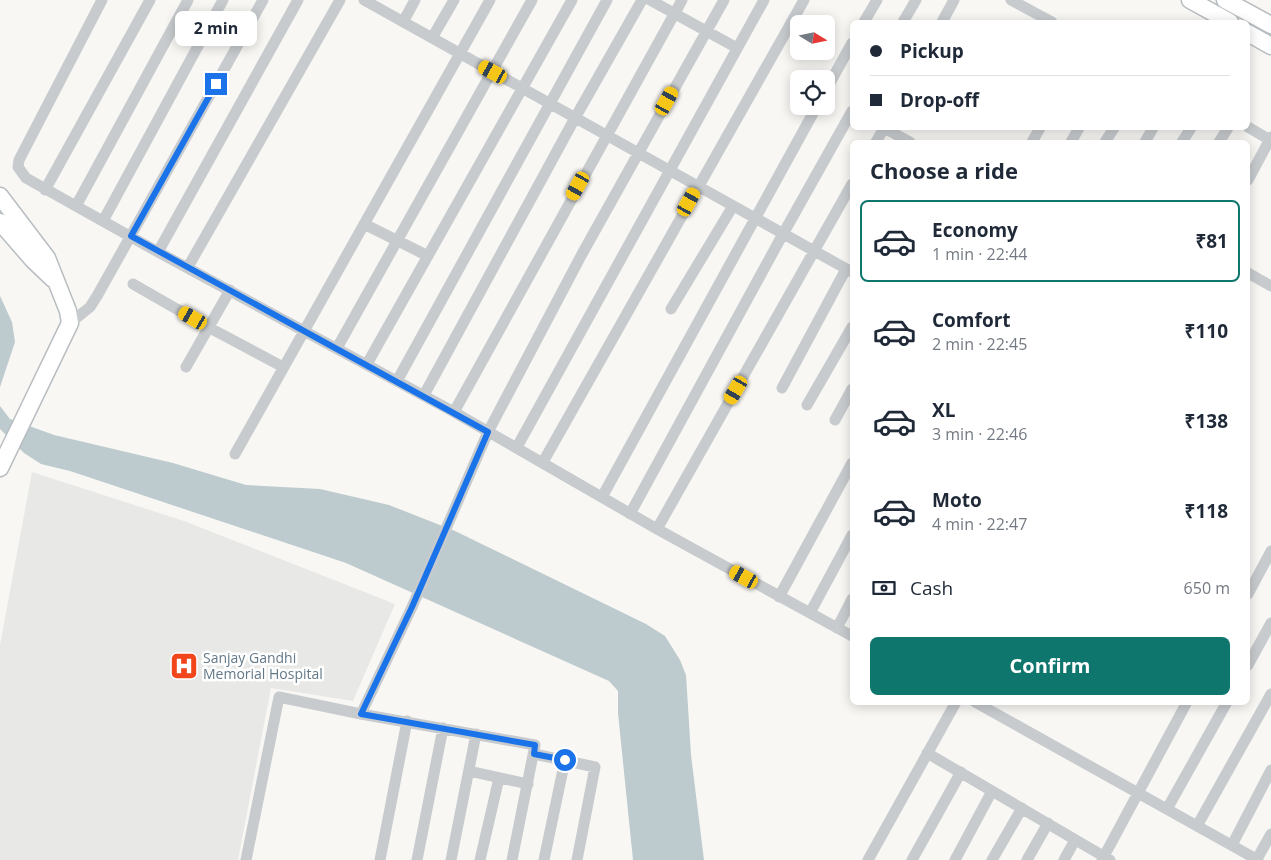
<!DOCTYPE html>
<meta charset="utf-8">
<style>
:root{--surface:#fff;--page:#f6f6f7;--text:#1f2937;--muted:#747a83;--line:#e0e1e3;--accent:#0f766e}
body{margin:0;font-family:"Open Sans",sans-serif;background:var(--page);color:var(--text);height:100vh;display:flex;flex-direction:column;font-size:19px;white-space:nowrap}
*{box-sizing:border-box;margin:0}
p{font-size:16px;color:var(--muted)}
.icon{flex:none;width:28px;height:28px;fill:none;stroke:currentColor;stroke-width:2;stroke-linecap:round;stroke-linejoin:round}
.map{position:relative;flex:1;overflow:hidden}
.sheet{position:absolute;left:850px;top:140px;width:400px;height:565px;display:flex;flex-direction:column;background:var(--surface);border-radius:8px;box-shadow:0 2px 12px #0003}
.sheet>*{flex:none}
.guide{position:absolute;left:850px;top:20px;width:400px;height:110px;border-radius:8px;box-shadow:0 2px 12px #0003;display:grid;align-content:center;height:110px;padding:0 20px;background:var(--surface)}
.needle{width:32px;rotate:100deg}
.buttons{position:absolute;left:790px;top:15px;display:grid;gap:10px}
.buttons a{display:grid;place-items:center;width:45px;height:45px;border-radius:8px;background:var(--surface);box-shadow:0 2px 12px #0003;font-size:25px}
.end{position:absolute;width:22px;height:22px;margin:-11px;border:6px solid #1a73e8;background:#fff;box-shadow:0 0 0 2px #fff}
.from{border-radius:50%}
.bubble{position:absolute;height:35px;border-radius:8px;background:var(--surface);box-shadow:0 2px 12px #0003;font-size:16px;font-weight:700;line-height:35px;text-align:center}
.car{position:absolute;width:15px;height:30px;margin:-15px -8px;border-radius:6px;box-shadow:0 0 4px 1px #0007;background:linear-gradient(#f5c518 24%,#345 0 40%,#f5c518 0 76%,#345 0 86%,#f5c518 0)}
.guide b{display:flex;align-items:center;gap:18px;height:48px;font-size:19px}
.guide b+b{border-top:1px solid var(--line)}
.guide i{width:12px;height:12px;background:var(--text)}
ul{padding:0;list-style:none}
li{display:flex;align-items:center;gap:15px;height:82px;margin:0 10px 8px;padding:0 10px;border:2px solid transparent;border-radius:8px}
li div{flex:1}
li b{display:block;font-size:19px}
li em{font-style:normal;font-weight:700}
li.active{border-color:var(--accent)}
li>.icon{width:45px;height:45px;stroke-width:1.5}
h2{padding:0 20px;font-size:22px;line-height:60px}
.pay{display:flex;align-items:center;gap:12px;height:55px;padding:0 20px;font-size:19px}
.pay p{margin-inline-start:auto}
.action{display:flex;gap:10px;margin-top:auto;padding:10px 20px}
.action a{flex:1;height:58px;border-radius:8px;background:var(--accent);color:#fff;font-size:20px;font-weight:700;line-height:58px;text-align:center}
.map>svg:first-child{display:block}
</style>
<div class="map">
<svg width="1271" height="860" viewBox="0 0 1271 860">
<rect width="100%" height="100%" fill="#f8f7f4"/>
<!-- built -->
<path fill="#e8e9e7" d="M32,472L184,521L395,604L353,701L271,688L238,860H0V645Z"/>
<!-- water -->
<path fill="#bdcace" d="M0,296L12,322L15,342L0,387Z
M0,406L10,419L54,435L173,463L246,485L320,489L389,505L455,531L646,624L665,636L680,660L686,675L691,755L704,860H633L618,713V691L609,681L346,563L70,471L41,464L24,453L0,429Z"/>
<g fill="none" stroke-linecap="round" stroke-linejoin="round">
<!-- secondary casing -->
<g stroke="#b7bdc1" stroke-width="19">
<path id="secondary" d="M1190,0L1230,22
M1225,0L1271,25
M1248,33L1271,46
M0,196L47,258L68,311L70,323L0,468
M0,222L33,260L53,279"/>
</g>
<!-- street -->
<path stroke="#c7cbce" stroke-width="11" d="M102,0L19,160L18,167L26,178L158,252L454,412L657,529L852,636
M364,0L852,272
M650,0L737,48
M1011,0L1052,22
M403,22L415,0
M864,22L877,0
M903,22L916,0
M942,22L954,0
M432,38L454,0
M826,90L852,43
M1248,127L1270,140
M884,128L910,142
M876,142L884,128
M1032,142L1040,128
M1071,142L1079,128
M1105,142L1114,128
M1145,142L1153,128
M1182,142L1191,128
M1219,142L1228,128
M1248,180L1271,137
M45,190L150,0
M76,206L188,0
M103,221L223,0
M364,224L428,256
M158,252L298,0
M188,267L340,0
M1248,273L1271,286
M133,284L208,327L283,367
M671,309L733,206
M70,323L90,307L97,296L263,0
M337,348L532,0
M367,364L572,0
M186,367L230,290
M397,381L607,0
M782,388L846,269
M424,395L575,118L642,0
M807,405L852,327
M454,412L682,0
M835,420L852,389
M517,447L764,0
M235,454L490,0
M543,462L804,0
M602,497L817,106
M630,514L783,234L852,111
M657,529L852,184
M1248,594L1271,551
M779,597L852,463
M810,613L852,535
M837,628L852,599
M1248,665L1271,623
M975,702L1258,860
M361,714L412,607L488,432L582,254L724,0
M927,753L1110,860
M534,754L595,767L577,860
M469,771L528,784
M1167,809L1227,702
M1197,826L1271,694
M1232,845L1271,770
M1257,859L1271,834
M246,860L279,697L361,714L535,745L512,860
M380,860L407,721
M417,860L443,728
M451,860L476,734
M480,860L499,778
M544,860L565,760
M868,860L956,702
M912,860L961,772
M955,860L992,791
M992,860L1022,808
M1027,860L1048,823
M1064,860L1075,840
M1102,860L1187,702"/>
<!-- secondary -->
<use href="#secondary" stroke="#fff" stroke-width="16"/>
</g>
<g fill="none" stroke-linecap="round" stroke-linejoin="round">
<!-- route -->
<path stroke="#1a73e8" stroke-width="6" d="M216,84L131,236L488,432L412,607L361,714L535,745L534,754L565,760"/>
</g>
<!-- icons -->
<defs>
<g id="hospital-square" transform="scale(1.4375)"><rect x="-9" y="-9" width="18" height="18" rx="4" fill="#f1451b" stroke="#fff"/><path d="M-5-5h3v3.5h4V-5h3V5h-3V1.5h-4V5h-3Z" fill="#fff"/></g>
</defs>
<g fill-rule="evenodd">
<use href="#hospital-square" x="184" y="666"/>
</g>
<g text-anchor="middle" stroke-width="5" stroke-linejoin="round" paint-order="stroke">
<!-- poi labels -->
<g font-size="14" fill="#647988" stroke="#fff" text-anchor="start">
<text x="203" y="663">Sanjay Gandhi<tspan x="203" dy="16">Memorial Hospital</tspan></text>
</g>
</g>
</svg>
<div class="buttons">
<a><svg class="needle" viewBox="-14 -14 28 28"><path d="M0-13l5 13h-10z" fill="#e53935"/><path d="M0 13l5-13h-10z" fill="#747a83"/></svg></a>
<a><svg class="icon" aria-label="locate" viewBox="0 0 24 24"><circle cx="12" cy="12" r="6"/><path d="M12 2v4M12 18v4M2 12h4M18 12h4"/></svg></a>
</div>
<i class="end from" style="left:565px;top:760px"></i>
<i class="end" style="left:216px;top:84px"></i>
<div class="bubble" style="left:175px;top:11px;width:82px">2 min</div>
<i class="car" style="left:493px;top:72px;rotate:299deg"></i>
<i class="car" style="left:667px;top:101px;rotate:29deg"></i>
<i class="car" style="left:578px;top:186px;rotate:209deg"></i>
<i class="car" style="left:689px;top:202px;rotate:29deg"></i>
<i class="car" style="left:193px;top:318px;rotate:300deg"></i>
<i class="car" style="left:736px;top:390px;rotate:210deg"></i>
<i class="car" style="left:744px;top:577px;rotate:299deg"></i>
<div class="guide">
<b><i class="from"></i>Pickup</b>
<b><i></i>Drop-off</b>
</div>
<section class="sheet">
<h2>Choose a ride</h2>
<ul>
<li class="active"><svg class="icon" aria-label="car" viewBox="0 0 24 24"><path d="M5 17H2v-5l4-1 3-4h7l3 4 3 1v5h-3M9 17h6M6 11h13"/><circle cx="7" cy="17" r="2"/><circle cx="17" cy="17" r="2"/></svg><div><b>Economy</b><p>1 min · 22:44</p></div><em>₹81</em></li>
<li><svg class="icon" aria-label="car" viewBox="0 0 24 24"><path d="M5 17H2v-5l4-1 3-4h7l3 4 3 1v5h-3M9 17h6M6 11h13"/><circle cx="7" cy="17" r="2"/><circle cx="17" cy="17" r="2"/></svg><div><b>Comfort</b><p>2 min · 22:45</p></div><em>₹110</em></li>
<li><svg class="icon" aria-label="car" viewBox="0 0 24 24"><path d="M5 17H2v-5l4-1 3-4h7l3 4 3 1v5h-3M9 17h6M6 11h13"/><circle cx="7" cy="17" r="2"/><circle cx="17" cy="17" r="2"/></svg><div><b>XL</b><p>3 min · 22:46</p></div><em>₹138</em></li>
<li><svg class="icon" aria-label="car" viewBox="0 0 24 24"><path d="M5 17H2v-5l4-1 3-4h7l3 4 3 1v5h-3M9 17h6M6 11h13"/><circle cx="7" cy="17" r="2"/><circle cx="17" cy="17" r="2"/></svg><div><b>Moto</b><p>4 min · 22:47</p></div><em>₹118</em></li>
</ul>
<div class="pay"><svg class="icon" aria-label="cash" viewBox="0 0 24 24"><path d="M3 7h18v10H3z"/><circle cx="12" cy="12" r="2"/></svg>Cash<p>650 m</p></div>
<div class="action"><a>Confirm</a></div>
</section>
</div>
